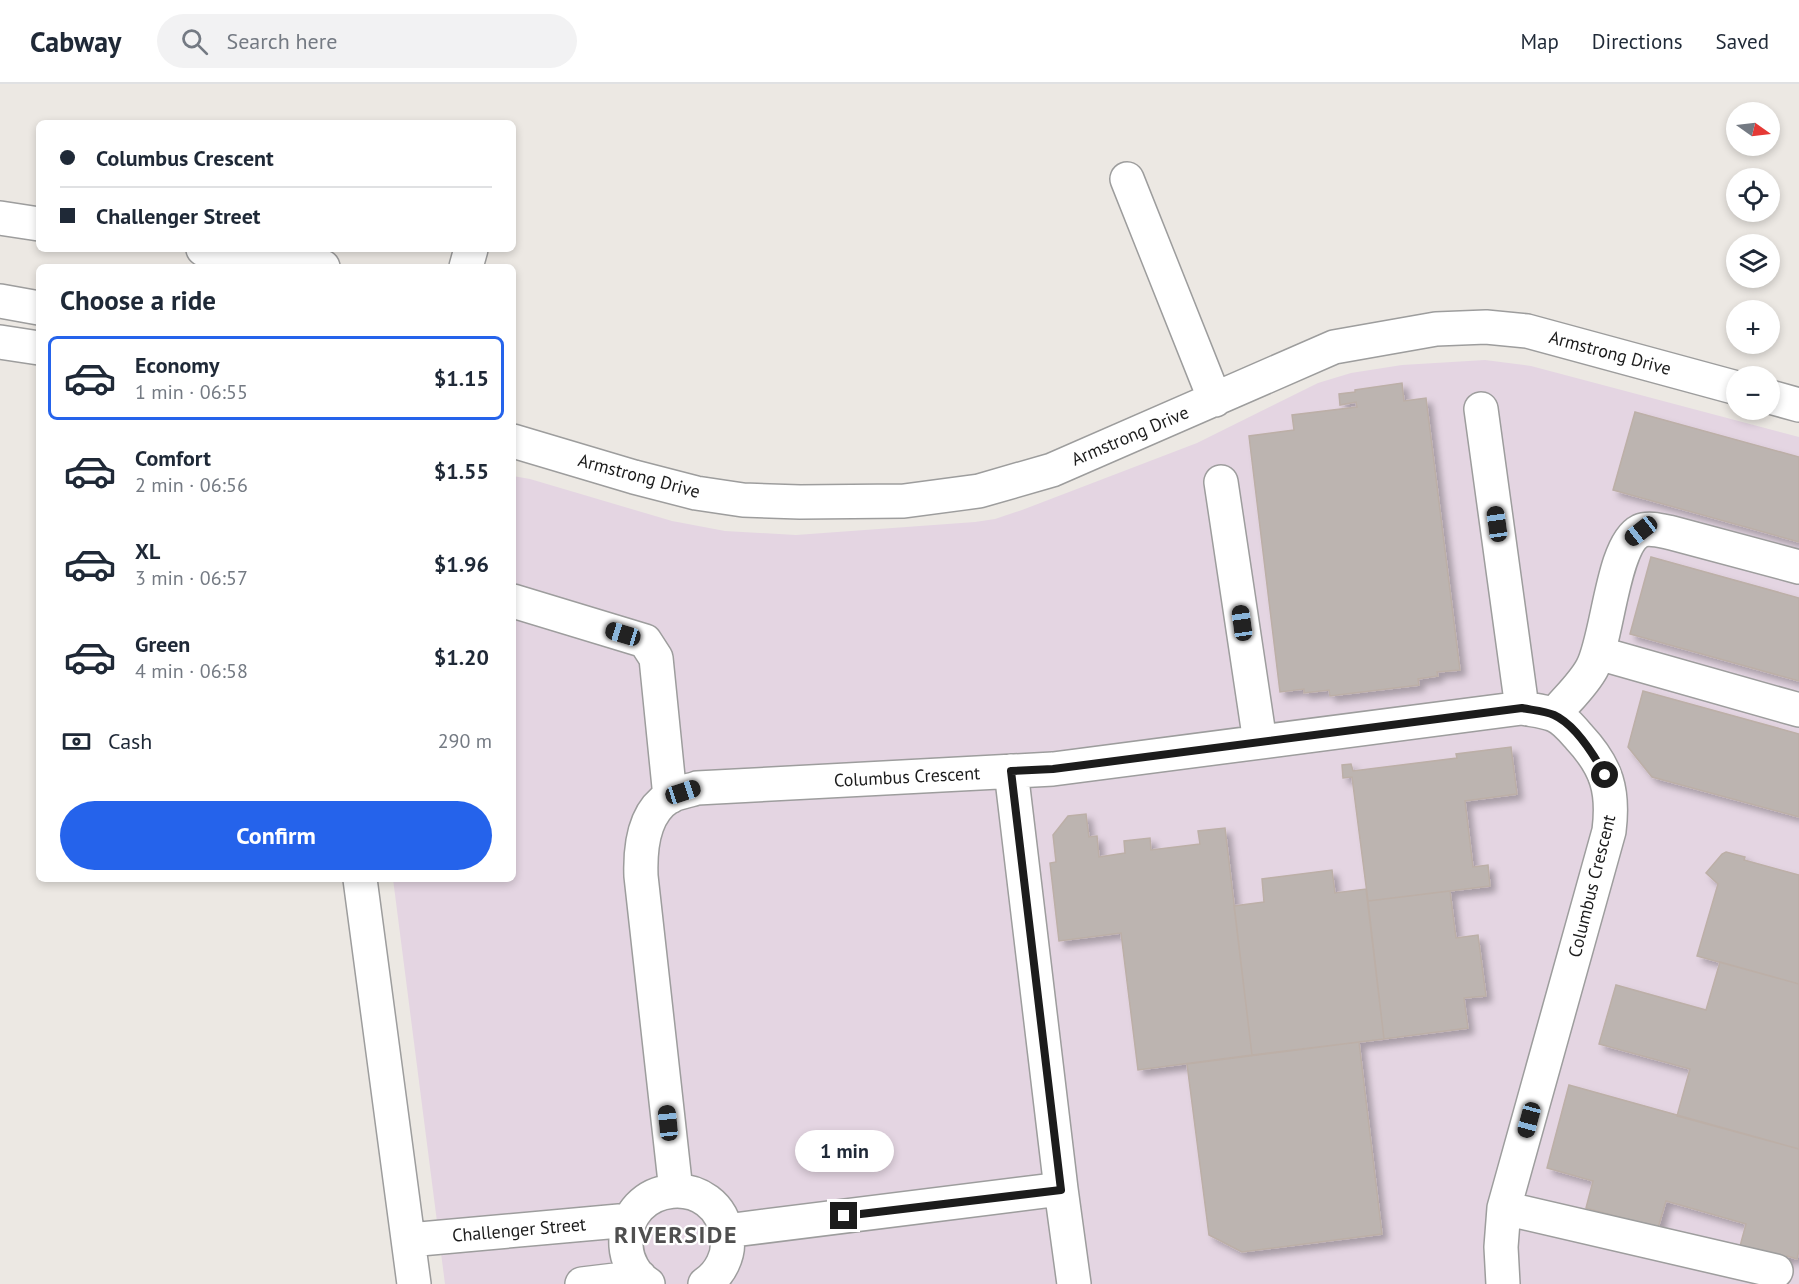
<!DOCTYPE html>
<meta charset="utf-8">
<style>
:root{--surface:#fff;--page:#f2f2f3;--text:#1f2937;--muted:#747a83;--line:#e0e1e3;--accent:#2563eb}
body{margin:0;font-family:"PT Sans",sans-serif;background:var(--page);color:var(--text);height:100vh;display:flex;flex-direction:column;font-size:22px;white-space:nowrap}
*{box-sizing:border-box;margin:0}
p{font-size:20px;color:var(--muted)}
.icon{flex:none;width:33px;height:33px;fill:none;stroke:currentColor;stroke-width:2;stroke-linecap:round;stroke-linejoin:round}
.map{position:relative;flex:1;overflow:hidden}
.sheet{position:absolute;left:36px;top:180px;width:480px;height:618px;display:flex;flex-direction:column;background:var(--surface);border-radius:9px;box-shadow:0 3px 9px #0003}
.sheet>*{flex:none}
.banner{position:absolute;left:36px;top:36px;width:480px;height:132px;border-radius:9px;box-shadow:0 3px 9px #0003;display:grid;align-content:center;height:132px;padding:0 24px;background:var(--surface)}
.needle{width:39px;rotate:104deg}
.tools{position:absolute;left:1726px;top:18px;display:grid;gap:12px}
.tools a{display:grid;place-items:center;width:54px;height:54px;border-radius:50%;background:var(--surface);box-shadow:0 3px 9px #0003;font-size:30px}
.end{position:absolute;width:27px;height:27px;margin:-14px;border:8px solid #1c1c1c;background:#fff;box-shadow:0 0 0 3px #fff}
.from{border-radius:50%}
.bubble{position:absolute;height:42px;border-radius:21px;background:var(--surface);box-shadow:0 3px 9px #0003;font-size:20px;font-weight:700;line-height:42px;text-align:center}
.car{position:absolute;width:18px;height:36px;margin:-18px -9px;border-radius:8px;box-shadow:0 0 4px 2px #0007;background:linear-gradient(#222 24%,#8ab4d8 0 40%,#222 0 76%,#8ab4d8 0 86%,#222 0)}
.banner b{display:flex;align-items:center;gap:21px;height:57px;font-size:22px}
.banner b+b{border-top:2px solid var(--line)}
.banner i{width:15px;height:15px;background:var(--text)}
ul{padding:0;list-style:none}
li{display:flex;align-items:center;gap:18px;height:84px;margin:0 12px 9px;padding:0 12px;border:3px solid transparent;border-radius:9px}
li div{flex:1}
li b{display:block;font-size:22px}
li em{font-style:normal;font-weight:700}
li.active{border-color:var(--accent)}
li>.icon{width:54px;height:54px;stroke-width:1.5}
h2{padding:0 24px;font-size:27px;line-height:72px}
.pay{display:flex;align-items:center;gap:15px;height:66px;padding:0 24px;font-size:22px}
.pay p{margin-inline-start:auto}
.primary-button{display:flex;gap:12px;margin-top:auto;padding:12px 24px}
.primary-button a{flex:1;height:69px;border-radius:36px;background:var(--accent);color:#fff;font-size:24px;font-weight:700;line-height:69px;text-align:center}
header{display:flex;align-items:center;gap:36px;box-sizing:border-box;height:84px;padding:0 30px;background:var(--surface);border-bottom:2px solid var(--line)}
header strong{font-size:28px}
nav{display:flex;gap:33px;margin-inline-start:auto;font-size:21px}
.search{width:420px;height:54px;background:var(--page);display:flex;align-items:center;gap:15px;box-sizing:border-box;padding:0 21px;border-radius:33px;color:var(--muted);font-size:22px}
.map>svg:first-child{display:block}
</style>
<header>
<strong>Cabway</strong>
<div class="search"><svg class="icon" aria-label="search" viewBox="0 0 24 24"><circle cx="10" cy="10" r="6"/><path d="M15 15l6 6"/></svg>Search here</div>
<nav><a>Map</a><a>Directions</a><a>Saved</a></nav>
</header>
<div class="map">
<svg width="1799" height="1200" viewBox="0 0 1799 1200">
<defs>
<filter id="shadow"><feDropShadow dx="5.5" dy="5.5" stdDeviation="3" flood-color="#0004"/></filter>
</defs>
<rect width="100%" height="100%" fill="#ece8e3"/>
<!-- industrial -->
<path fill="#e4d5e2" d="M1485,276L1531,282L1799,353V1200H445L393,795H513V392L530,395L672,437L725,447L796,451L975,438L995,435L1022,426L1197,359L1318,299L1351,289L1402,281Z"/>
<!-- building -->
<path fill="#bcb4b0" stroke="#bcafa7" stroke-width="1.5" filter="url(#shadow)" d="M1402,299L1404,317L1426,314L1460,586L1437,588L1438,592L1418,595L1419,601L1330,612L1329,606L1304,609V605L1280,608L1249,352L1294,346L1292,331L1357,323L1356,318L1340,321L1339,310L1355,308V306Z
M1635,328L1799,373V458L1613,406Z
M1651,473L1799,514V597L1630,550Z
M1643,607L1799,650V733L1652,693L1628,663Z
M1511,663L1517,710L1465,717L1473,783L1488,781L1490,802L1368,817L1352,693L1343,694L1342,681L1351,680L1353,687L1457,674L1456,670Z
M1086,730L1089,753L1097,752L1099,773L1125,769L1124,757L1150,754L1151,766L1200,760L1198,747L1225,744L1252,971L1138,986L1121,849L1059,857L1050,779L1056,778L1053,751L1068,732Z
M1726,768L1745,773L1744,776L1799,791V900L1697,872L1718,800L1706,789L1722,770Z
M1332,786L1335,809L1366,805L1384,955L1252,971L1234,822L1264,818L1262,795Z
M1450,807L1456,854L1478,851L1486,912L1464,914L1468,944L1384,955L1368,817Z
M1720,878L1799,900V1065L1677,1032L1690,985L1599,960L1616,901L1706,926Z
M1359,958L1382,1150L1242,1168L1209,1151L1187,980Z
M1569,1001L1799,1065V1166L1797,1175L1787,1172L1785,1179L1739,1166L1746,1140L1666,1117L1658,1144L1586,1124L1593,1097L1547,1084Z"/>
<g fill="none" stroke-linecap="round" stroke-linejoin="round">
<!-- minor casing -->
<g stroke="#9d9d9d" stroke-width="36">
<path id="minor" d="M1127,95L1215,316
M0,134L39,140
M203,165L323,183
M466,183L471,165
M0,217L39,224
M0,258L39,264
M1770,313L1799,321
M1481,325L1522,624
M513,357L634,393L696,409L743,416L800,418L904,417L979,407L1052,386L1334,263L1436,245L1486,243L1527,247L1737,304
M1221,398L1260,658
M513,517L645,557L656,574L670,713
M1598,569L1799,626
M1554,631C1566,616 1583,601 1592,584C1608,555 1612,461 1640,447C1649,443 1662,447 1672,449L1799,483
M1011,687L1061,1105L1074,1200
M360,795L414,1200
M676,1107L641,792C640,764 643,729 669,713C677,708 689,707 697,704L1053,685L1522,624C1532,626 1545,627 1554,631C1564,635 1572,645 1579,653C1607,683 1614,707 1609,747L1504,1124L1501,1163L1503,1200
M1504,1124L1776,1187
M726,1147L1061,1105
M409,1156L630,1136
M582,1200L640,1193
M648,1200C635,1192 627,1177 626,1162C622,1095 719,1086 727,1153C730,1171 720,1190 705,1200"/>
</g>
<!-- minor -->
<use href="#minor" stroke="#fff" stroke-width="33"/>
</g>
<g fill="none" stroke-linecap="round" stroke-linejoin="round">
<!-- route -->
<path stroke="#1c1c1c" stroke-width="8" d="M844,1132L1061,1106L1011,687L1053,685L1522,624C1532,626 1545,627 1554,631C1576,641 1594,671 1605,691"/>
</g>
<g text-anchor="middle" stroke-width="4.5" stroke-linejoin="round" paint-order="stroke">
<!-- street labels -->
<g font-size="18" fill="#1c1c1c" stroke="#fff">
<text transform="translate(1610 269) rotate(15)" y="6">Armstrong Drive</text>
<text transform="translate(1130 352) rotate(-23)" y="6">Armstrong Drive</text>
<text transform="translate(639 392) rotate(15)" y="6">Armstrong Drive</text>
<text transform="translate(907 693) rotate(-3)" y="6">Columbus Crescent</text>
<text transform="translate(1592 802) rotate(-76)" y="6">Columbus Crescent</text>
<text transform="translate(519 1146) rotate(-5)" y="6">Challenger Street</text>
</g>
<!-- district labels -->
<g font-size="24" font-weight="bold" letter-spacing="1.5" fill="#4f4f4f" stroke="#fff">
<text x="676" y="1159">RIVERSIDE</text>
</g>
</g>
</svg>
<div class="tools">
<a><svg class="needle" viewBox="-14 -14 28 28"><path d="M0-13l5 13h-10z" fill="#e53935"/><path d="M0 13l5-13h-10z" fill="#747a83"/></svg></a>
<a><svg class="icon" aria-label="locate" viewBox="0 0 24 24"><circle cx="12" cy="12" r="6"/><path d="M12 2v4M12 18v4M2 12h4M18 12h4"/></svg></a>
<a><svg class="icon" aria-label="layers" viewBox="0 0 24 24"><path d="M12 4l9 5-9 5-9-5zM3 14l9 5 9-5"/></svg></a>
<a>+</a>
<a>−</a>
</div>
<i class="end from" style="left:1605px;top:691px"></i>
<i class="end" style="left:844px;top:1132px"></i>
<div class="bubble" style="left:795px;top:1046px;width:99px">1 min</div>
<i class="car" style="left:1497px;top:440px;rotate:352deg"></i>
<i class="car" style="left:1641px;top:447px;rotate:232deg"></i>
<i class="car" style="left:1242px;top:539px;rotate:352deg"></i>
<i class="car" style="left:623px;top:550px;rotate:287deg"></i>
<i class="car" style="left:683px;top:708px;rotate:72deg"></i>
<i class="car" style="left:1529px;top:1036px;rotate:195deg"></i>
<i class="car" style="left:668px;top:1039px;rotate:354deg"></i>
<div class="banner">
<b><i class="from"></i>Columbus Crescent</b>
<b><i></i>Challenger Street</b>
</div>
<section class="sheet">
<h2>Choose a ride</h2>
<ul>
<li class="active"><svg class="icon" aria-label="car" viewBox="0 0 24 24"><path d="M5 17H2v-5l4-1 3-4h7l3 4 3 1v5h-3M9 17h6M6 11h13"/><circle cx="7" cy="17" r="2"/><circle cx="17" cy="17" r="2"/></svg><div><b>Economy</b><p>1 min · 06:55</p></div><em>$1.15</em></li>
<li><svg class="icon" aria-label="car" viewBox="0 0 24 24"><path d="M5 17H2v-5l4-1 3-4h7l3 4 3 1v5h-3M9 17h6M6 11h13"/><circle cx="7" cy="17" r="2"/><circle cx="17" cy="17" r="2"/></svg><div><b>Comfort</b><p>2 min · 06:56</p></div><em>$1.55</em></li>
<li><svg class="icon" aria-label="car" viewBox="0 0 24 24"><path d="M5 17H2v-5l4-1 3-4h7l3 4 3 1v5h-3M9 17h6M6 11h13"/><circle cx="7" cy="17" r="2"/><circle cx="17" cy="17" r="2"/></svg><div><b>XL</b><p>3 min · 06:57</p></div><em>$1.96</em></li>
<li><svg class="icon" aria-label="car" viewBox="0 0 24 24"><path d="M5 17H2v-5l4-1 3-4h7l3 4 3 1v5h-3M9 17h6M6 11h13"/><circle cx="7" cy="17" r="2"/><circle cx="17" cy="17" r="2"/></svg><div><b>Green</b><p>4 min · 06:58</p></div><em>$1.20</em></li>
</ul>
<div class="pay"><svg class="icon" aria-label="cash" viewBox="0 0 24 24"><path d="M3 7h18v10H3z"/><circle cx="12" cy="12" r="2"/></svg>Cash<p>290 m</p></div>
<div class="primary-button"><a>Confirm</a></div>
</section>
</div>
